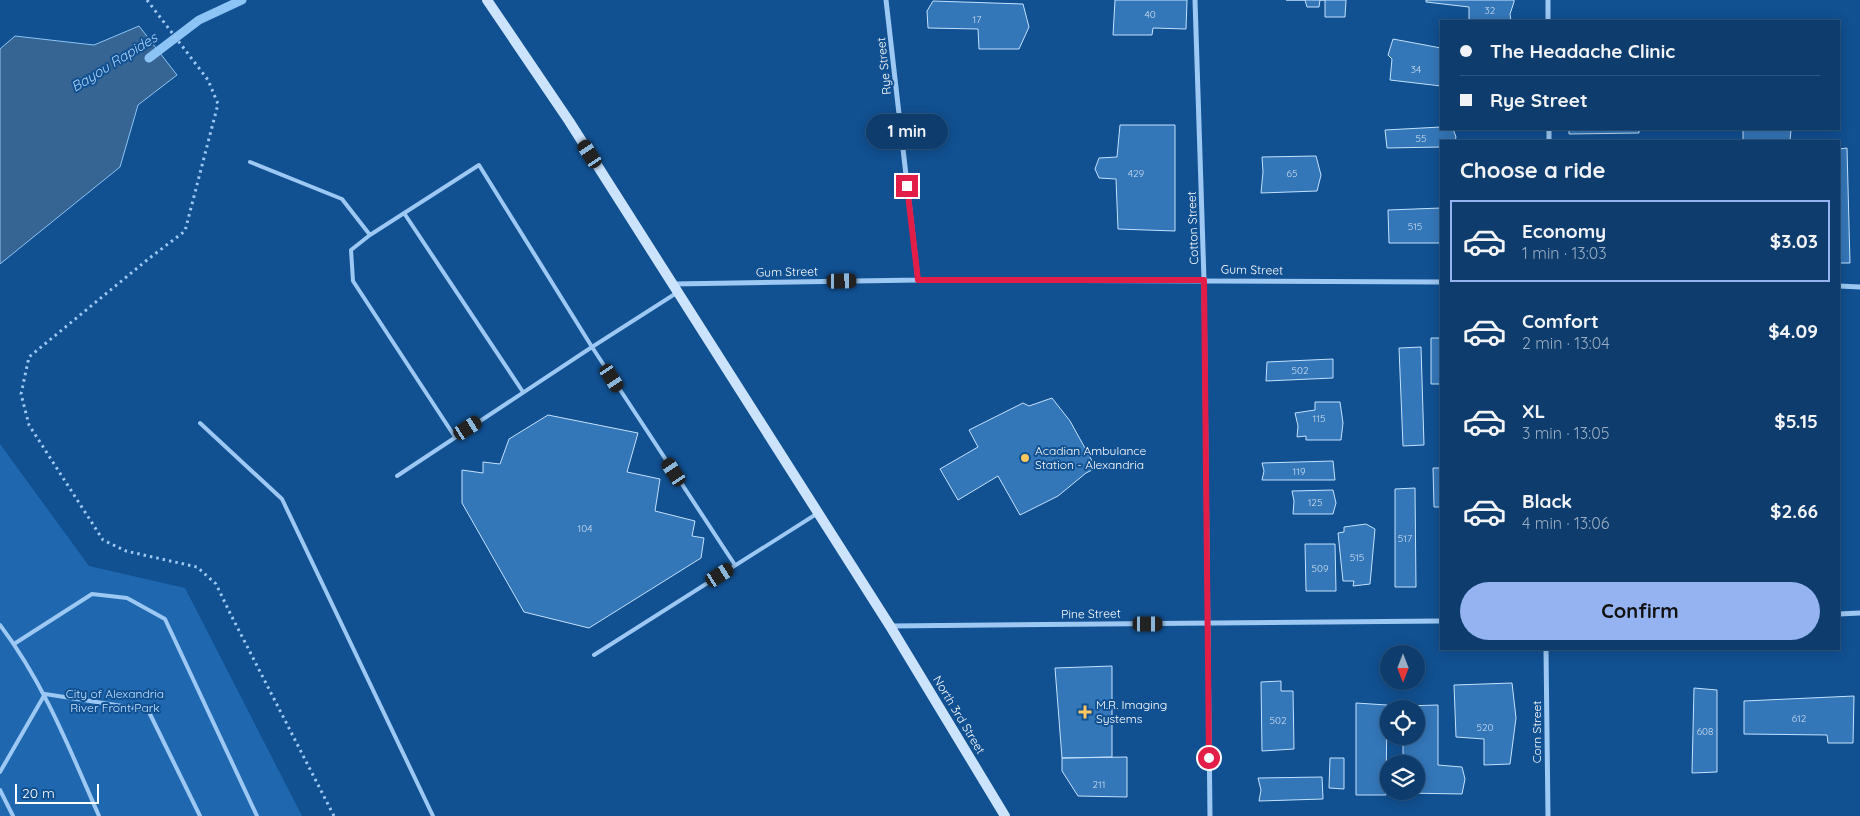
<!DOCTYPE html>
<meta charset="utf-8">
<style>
:root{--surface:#0d3c6d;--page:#1b4775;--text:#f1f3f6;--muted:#9aadc2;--line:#2d5680;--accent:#95b2f1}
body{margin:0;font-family:Quicksand,sans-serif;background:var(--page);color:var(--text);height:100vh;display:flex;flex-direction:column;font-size:19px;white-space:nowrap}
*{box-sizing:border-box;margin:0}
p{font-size:16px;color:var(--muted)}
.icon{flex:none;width:28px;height:28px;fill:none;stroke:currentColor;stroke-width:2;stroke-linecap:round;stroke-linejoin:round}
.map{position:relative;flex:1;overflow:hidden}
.sheet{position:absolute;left:1440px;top:140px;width:400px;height:510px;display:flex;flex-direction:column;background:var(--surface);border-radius:0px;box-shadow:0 2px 12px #0003,0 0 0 1px var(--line)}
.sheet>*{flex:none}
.guide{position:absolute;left:1440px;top:20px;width:400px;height:110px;border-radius:0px;box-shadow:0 2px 12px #0003,0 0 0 1px var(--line);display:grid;align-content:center;height:110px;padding:0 20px;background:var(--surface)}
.needle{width:32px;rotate:180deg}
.buttons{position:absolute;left:1380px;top:645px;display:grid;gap:10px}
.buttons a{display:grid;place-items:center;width:45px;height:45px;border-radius:50%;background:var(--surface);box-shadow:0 2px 12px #0003,0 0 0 1px var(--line);font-size:25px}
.scale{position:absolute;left:15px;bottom:12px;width:84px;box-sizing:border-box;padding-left:5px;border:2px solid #fff;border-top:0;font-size:14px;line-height:18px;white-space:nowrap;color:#fff;-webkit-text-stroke:4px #115091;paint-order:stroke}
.end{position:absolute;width:22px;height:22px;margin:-11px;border:6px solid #e11d48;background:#fff;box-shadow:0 0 0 2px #fff}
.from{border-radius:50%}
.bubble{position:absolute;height:35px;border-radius:18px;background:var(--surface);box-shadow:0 2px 12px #0003,0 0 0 1px var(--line);font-size:16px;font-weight:700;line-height:35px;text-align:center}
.car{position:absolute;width:15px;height:30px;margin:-15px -8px;border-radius:6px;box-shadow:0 0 4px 1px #0007;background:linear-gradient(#222 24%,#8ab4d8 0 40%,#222 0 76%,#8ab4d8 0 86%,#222 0)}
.guide b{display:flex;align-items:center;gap:18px;height:48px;font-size:19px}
.guide b+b{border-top:1px solid var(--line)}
.guide i{width:12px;height:12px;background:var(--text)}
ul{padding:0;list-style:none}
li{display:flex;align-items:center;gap:15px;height:82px;margin:0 10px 8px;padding:0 10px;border:2px solid transparent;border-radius:0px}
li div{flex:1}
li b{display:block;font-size:19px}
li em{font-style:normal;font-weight:700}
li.active{border-color:var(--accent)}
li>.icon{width:45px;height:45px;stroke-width:1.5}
h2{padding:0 20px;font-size:22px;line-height:60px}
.button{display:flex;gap:10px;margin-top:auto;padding:10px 20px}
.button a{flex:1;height:58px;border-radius:30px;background:var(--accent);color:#111;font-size:20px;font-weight:700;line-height:58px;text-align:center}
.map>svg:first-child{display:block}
</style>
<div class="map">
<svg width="1860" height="816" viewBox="0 0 1860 816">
<rect width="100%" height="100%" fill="#115091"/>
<!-- green -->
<path fill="#1f68af" d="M0,444L89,566L185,588L302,816H0Z"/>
<!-- water -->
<path fill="#366594" stroke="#8dc4f6" d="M139,26L177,75L138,105L120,167L0,264V49L15,36L94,45Z"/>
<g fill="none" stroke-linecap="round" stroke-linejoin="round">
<!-- stream -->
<path stroke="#8dc4f6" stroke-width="9" d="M149,58L199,20L242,0"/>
</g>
<!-- building -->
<path fill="#3477b9" stroke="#c4e1fd" d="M1115,0H1187L1186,29L1153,28L1152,35H1113Z
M1286,0H1346L1345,17H1325V0H1320L1319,7H1307L1305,0Z
M1426,0H1514V2L1510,14L1511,21H1469V7L1426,2Z
M933,1L1023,4L1029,27L1019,49H979L978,29L928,28L927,11Z
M1393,39L1441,48V86L1390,80L1392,59L1388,55Z
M1120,125H1175V231L1118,229L1116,179L1099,178L1095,169L1099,158L1117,157Z
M1441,127V129H1453L1456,137L1455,141H1441V147L1387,148L1385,130Z
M1569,129H1639V133L1569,134Z
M1743,129H1791L1790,141H1743Z
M1847,148L1850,263H1839V149Z
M1316,156L1321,175L1317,191L1261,193L1263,172L1262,157Z
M1441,208V243H1389L1388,210Z
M1431,338H1441V384H1431Z
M1421,347L1424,445L1403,446L1399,348Z
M1333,359V378L1266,381L1267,362Z
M1052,398L1070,421L1096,468L1086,473L1058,496L1020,515L998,476L958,500L940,469L978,447L969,430L1023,403L1029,406Z
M1315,402H1340L1343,423L1341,440H1306V436L1297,437L1298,426L1295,413L1315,410Z
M548,415L638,433L627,472L660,479L655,511L695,521L692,536L704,538L701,558L589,628L524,612L462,503V470L483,473V462L500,464L509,439Z
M1333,461L1335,480H1262L1264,471L1262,463Z
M1433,468H1441V507H1434Z
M1415,488L1416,587H1395V489Z
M1333,490L1336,503L1333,514H1293L1294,501L1292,491Z
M1366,524L1375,529L1370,584L1353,586L1354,581H1343L1338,533L1344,532V527Z
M1305,544H1335L1336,591H1306Z
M1112,666V757L1062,758L1055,668Z
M1281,681V691H1293L1294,749L1262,751L1261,682Z
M1512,683L1516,718L1510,764L1484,765V739L1456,737L1454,685Z
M1694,688L1717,690V772L1692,773Z
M1854,696L1853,743H1828L1827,735L1744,734V701Z
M1356,703L1387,705L1386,795H1356Z
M1438,705V765L1462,767L1465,779L1462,794L1403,793V791H1416V764H1403V736H1416V709H1403V706Z
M1127,757V797L1078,796L1062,771V758Z
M1330,758H1344V789L1329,788Z
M1322,777L1323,799L1259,801L1261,790L1258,778Z"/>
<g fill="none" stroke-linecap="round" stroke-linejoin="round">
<!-- path -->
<path stroke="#9cc8f3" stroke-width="3" stroke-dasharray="2.5 4" stroke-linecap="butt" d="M147,0L208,80L218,104L185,231L147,260L29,357L21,394L29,425L103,540L126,551L197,567L216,584L230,613L334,816"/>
<!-- service -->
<path stroke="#9cc8f3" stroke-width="4" d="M250,162L342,199L370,235
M404,213L523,392
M200,423L282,499L433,816
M455,437L353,281L351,250L370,235L479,165L592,347L678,292
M397,476L592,347L735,565
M0,625C44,683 70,750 99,816
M14,644L92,594L127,598L165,619L257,816
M594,655L818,513
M0,772L45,694L148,710L200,816
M0,790L13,816"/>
<!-- minor -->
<path stroke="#9cc8f3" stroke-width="5" d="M886,0L918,280
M1195,0L1204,280L1210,816
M1548,0V21
M1549,129V141
M674,284L918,280L1441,282
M1839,286L1860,287
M1839,614L1860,613
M891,626L1441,621
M1546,649L1548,816"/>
<!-- secondary -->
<path stroke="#cbe3fd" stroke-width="10" d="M487,0L569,121L890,626L1005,816"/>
</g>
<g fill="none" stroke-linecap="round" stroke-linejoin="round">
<!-- route -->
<path stroke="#e11d48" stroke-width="6" d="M907,186L918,280H1204L1209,758"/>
</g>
<!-- markers -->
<g fill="#ffc75e" stroke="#115091" stroke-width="2">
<circle cx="1025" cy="458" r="5"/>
<path d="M1082.5 704.5h5v5h5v5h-5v5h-5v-5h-5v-5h5z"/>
</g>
<g text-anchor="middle" stroke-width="4" stroke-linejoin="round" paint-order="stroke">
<!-- number labels -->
<g font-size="10" fill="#cde">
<text x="1490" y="14">32</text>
<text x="1150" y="18">40</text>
<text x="977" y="23">17</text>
<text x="1416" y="73">34</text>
<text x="1421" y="142">55</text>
<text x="1136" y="177">429</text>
<text x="1292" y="177">65</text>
<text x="1415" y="230">515</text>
<text x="1300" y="374">502</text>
<text x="1319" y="422">115</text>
<text x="1299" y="475">119</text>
<text x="1315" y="506">125</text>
<text x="585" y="532">104</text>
<text x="1405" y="542">517</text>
<text x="1357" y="561">515</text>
<text x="1320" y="572">509</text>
<text x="1799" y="722">612</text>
<text x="1278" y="724">502</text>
<text x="1485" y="731">520</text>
<text x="1705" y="735">608</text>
<text x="1099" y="788">211</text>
</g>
<!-- street labels -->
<g font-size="12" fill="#fff" stroke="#115091">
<text transform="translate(884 66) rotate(-96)" y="4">Rye Street</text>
<text transform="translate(1193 228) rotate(-92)" y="4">Cotton Street</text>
<text transform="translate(1252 270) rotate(1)" y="4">Gum Street</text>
<text transform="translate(787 272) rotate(-1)" y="4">Gum Street</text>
<text transform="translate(1091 614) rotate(-1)" y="4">Pine Street</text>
<text transform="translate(959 715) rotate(59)" y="4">North 3rd Street</text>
<text transform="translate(1537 732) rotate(-90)" y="4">Corn Street</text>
</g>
<!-- poi labels -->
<g font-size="12" fill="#fff" stroke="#115091" text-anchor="start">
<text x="1035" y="455">Acadian Ambulance<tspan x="1035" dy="14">Station - Alexandria</tspan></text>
<text x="1096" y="709">M.R. Imaging<tspan x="1096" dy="14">Systems</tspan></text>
</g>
<!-- park labels -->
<g font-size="12" fill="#c4e1fd" stroke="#115091">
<text x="115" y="698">City of Alexandria<tspan x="115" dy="14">River Front Park</tspan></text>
</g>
<!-- water labels -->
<g font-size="14" font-style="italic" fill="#a8d2fa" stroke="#115091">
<text transform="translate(114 62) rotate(-32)" y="5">Bayou Rapides</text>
</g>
</g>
</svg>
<div class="buttons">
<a><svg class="needle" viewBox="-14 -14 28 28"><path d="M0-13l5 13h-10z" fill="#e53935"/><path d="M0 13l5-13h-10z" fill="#9aadc2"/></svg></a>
<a><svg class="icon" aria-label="locate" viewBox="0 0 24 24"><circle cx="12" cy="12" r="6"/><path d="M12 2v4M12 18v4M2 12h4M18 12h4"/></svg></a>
<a><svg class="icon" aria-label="layers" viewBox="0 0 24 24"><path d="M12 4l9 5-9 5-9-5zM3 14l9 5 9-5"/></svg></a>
</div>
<div class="scale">20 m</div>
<i class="end from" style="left:1209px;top:758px"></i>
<i class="end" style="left:907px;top:186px"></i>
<div class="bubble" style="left:866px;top:114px;width:82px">1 min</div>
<i class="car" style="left:590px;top:154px;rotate:327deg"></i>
<i class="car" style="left:842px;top:281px;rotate:89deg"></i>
<i class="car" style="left:612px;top:378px;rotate:147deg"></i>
<i class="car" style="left:468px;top:428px;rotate:57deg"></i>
<i class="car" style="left:674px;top:472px;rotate:327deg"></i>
<i class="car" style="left:720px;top:575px;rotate:58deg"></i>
<i class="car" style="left:1148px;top:624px;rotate:90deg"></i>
<div class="guide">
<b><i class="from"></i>The Headache Clinic</b>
<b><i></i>Rye Street</b>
</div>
<section class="sheet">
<h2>Choose a ride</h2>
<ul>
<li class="active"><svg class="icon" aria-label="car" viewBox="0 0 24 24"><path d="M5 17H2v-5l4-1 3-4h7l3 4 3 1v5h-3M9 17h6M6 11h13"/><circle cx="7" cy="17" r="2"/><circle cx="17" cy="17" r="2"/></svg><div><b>Economy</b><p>1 min · 13:03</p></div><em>$3.03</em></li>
<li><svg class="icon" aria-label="car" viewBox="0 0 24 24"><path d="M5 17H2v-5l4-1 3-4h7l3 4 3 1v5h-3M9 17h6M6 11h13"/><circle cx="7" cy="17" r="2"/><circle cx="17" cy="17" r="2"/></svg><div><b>Comfort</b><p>2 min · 13:04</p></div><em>$4.09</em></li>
<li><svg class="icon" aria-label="car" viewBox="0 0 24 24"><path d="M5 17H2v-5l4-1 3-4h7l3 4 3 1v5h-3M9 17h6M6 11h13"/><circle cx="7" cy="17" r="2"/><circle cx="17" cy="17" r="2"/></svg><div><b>XL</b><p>3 min · 13:05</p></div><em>$5.15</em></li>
<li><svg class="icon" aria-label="car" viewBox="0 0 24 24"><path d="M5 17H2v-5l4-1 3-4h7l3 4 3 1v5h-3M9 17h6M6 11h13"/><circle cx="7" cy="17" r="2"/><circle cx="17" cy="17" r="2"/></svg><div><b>Black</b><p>4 min · 13:06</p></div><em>$2.66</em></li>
</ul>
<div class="button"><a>Confirm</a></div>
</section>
</div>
